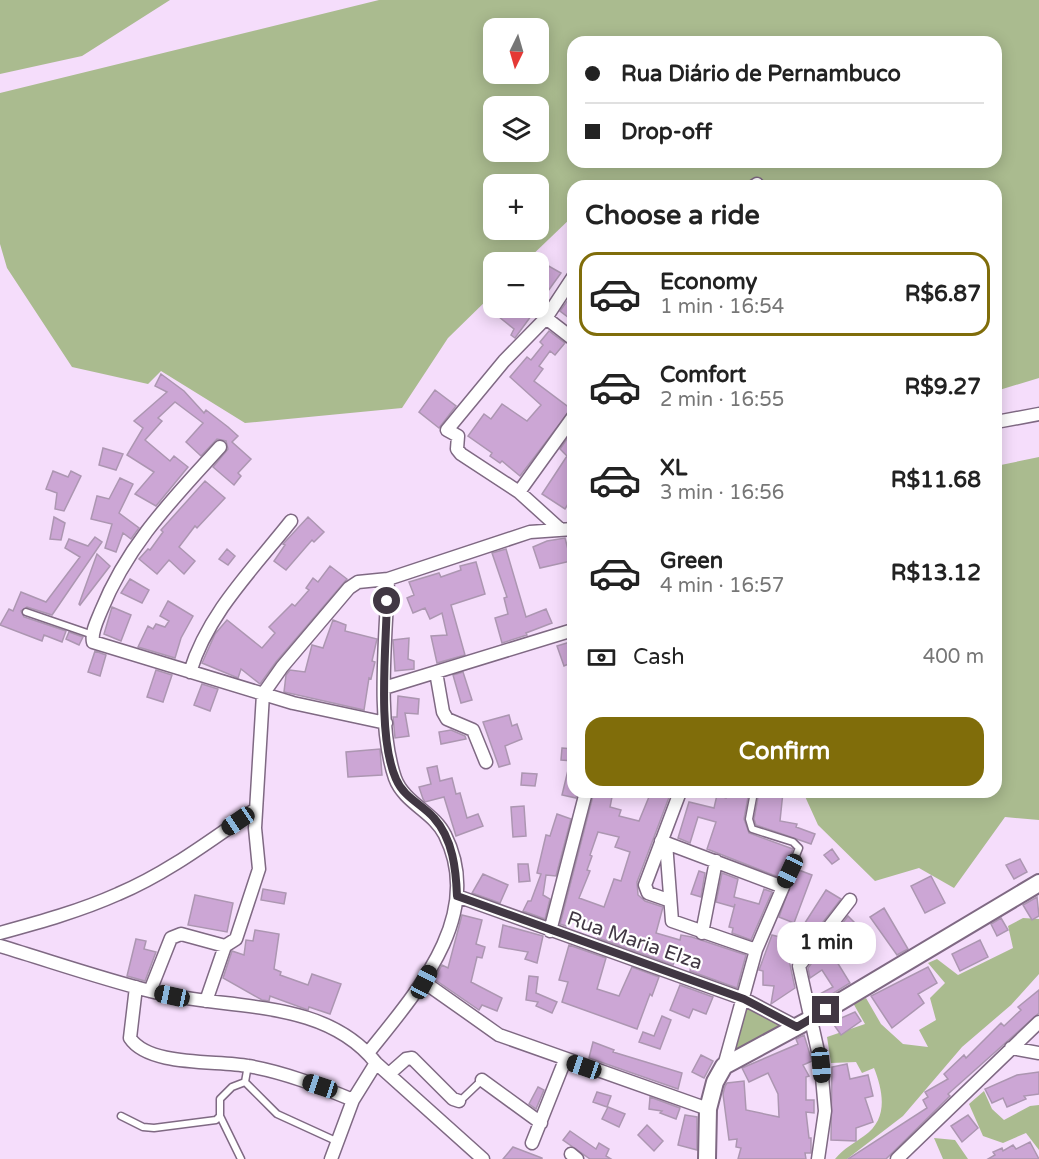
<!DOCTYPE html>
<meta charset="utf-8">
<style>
:root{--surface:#fff;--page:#f2f2f2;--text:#222;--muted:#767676;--line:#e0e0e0;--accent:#806d0a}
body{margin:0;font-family:"Varela Round",sans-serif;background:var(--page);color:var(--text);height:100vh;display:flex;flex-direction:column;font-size:22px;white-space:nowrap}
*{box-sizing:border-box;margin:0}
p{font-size:20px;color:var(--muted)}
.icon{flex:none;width:33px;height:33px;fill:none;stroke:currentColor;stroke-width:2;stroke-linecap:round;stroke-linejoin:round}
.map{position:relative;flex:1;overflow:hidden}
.sheet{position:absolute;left:567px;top:180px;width:435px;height:618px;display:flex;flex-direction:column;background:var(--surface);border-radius:18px;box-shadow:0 3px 15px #0003}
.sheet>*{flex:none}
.hud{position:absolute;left:567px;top:36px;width:435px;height:132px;border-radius:18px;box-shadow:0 3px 15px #0003;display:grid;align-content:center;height:132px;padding:0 18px;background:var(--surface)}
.needle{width:39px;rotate:185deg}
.fabs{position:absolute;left:483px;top:18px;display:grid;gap:12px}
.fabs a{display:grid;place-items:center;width:66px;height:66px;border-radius:12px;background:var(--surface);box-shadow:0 3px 15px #0003;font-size:30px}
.end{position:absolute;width:27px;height:27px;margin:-14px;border:8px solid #413743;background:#fff;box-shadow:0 0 0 3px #fff}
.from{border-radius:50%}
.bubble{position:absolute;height:42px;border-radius:18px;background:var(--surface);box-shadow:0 3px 15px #0003;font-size:20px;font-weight:700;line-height:42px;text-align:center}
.car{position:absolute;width:18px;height:36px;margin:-18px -9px;border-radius:8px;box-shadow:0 0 4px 2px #0007;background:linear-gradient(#222 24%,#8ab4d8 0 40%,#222 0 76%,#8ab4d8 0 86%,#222 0)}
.hud b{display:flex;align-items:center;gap:21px;height:57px;font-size:22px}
.hud b+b{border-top:2px solid var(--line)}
.hud i{width:15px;height:15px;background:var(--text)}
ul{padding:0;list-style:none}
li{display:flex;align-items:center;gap:18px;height:84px;margin:0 12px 9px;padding:0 6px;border:3px solid transparent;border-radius:18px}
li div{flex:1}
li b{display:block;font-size:22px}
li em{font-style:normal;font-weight:700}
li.selected{border-color:var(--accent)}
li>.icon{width:54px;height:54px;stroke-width:1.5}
h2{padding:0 18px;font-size:27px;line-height:72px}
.pay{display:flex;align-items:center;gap:15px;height:66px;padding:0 18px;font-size:22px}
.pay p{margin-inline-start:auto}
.action{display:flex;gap:12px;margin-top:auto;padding:12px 18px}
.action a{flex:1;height:69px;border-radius:18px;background:var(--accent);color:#fff;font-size:24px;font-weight:700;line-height:69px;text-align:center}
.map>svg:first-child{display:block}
</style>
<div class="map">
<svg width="1039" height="1159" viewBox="0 0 1039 1159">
<rect width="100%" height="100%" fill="#f5ddfb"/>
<!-- green -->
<path fill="#aabb8f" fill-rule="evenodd" d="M0,0H170L82,56L0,74Z
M379,0H1039V378L996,391V186H573V216L525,262H494L493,294L448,338L402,408L245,423L161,371L148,384L72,367L7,268L0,244V93ZM494,28H538V74H494ZM573,42H996V162H573ZM494,106H538V152H494ZM494,184H538V230H494Z
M1039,457V820L1005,817L954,888L919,868L875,881L818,825L803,792H996V466Z
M1023,918L1039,919V974L1011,1005L962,1047L903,1116L847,1159H835C844,1148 853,1144 864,1136C889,1119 883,1091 874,1068L862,1073L856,1062L831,1063L827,1037L865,1024L853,1003L866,998L881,1024L903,1044L928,1047L919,1030L936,1020L930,998L945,983L928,963L937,959L958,975L1013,948L1008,926Z
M749,1003L795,1026L727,1064Z
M984,1091L992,1109L1004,1120L1030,1106L1039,1105V1150L1026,1133L1003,1143L983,1136L969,1104Z
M934,1138L955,1140L968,1159H943Z"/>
<!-- building -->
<path fill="#cca6d5" stroke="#ac96b1" stroke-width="1.5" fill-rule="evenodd" d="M538,260L561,273L538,305Z
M573,293V321L560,311Z
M506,308H515L523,314L526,308H537L515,338L511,335L514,329L499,317Z
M549,331L565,343L555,355L550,351L539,366L543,369L534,381L571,409L520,476L502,461L500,463L490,456L492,453L468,436L484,414L491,419L502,404L527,421L541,405L510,377L527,357L531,360L543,345L540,342Z
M161,374L184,391L204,413L206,410L228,427L238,436L232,442L251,459L238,473L241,476L234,485L213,467L228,449L226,441L217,439L201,456L186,442L203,423L175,402L158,418L162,421L145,440L170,461L174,456L188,467L156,506L135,494L154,472L127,455L143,428L134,421L167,392L155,386Z
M435,390L456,406L439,428L419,412Z
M569,436L573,439V496L565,509L542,494L567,456L560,449Z
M103,448L123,454L116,470L99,465Z
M53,471L68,477L71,471L81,476L64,511L55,509L57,493L46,489Z
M120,478L133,484L119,513L139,528L131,539L123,533L116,552L105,548L112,524L91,519L97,496L109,499Z
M205,481L225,498L197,528L195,526L179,547L195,561L184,574L169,560L157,574L139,559L148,549L150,550L163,532L161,530Z
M54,517L65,523L61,540L50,539Z
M308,517L324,532L314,542L312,540L286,570L274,561L285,545L283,544Z
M95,537L102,542L52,615L27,607L21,611L24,617L66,631L62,642L44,635L42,641L0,625L9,609L13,611L21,592L46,602L80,557L65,548L69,539L88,546Z
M565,538L571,561L540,568L533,547L547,541Z
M227,549L235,556L228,565L219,559Z
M506,549L526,617L546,609L552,623L526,633L527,635L502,643L495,618L508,614L504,598L507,597L492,553Z
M97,554L110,566L80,605L79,604Z
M476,562L485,594L451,605L465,655L437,663L431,636L447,635L442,613L430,619L425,608L413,613L407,598L414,595L409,582L439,573L441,577L461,570L460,566Z
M330,566L347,579L276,662L260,684L241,669L238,678L202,663L215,634L227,620L262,648L275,633L269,627L292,604L295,606L309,590L306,588L313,578L318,582Z
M130,579L149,590L142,603L121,593Z
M168,601L193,616L181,638L175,658L138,647L148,626L153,629L156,624L165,627L169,621L160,616Z
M112,607L131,615L121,641L104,634Z
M333,620L346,625L345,631L377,639L372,661L375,662L371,679L369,678L364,710L284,692L286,675L290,670L305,672L312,645L323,648Z
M69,632L83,637L79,645L66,639Z
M409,638L408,659L414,661V669L395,671L393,640Z
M570,642L573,662L564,666L557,646Z
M95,651L106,655L100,676L88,672Z
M156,670L172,675L163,702L147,697Z
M463,672L472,700L461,703L453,675Z
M202,684L218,689L210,711L194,705Z
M398,696L419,699L418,714L405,713L409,736L395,738L393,717H397Z
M509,715L512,726L517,724L522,739L505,746L510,764L499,767L483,722Z
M451,730L465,736L466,739L441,744L439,732Z
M562,748L573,749V761L561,760Z
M380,749L382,775L348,777L346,752Z
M437,766L440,781L452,778L456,794L460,793L467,818L478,814L483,826L456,836L444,797L425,802L423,799L419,787L431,784L427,768Z
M569,766H573V792H577L576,798L562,795Z
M522,773L537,774L535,786L521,785Z
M594,792H613L610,807L621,810L619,816L639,821L651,792H671L637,882L638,895L645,901L663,907L656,933L680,940L681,935L692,937L746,955L737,988L690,971L691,964L674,962L673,965L598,938L603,927L570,915L566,926L560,924ZM598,832L619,837L615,847L630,852L621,881L614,879L604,907L579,898L590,871L587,870L592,856L590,855Z
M727,792H749L744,819L749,833L793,849L781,878L707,849L716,822L698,817L690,843L678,838L689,802L714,808L717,795L726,798Z
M759,792H783L780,821L797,824L796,827L815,834L811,844L756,825L754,819Z
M524,806L526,836L513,837L511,807Z
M557,814L571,819L556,876L546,875L543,895L550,899L545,919L523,911L528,901H531L541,874L537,873L546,835L550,836Z
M832,849L839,859L832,864L824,855Z
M1020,859L1027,872L1014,879L1006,865Z
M518,864H528L530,881L519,882Z
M796,869L812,875L794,923L779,917Z
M699,871L705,873L701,897L691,894Z
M722,873L738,879L734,897L759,904L764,889L772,892L751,940L732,933L733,928L729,927L735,904L734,907L716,902Z
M483,874L508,885L500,903L472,893Z
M931,876L945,903L925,913L911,886Z
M263,889L286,893L284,904L261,900Z
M826,890L841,899L816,931L803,926Z
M195,895L233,903L227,932L188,925Z
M1037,897L1039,916L1032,920L1023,905Z
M884,908L908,949L897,955L870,917Z
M462,915L482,920L476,944L485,947L482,958L477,957L471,982L502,998L497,1011L482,1005L479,1010L434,979L442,965L448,968Z
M848,916L862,930L850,943L832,937Z
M1001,918L1008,930L997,936L991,924Z
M503,925L543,936L537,963L525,959L528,952L499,947Z
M255,930L279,934L274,969L281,972L280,975L308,985L312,974L341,984L330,1014L309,1007L308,1010L270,996L269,1001L262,1000L223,978L232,951L244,955L246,940L253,941Z
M772,935L788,939L787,944L791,946L794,941L806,943L796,956L794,953L788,955L795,988L771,1004L774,986L763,985V971L759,970Z
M136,939L146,941L144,949L156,952L145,981L127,976Z
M980,940L988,957L960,971L952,954Z
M569,945L606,958L597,989L619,996L632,967L659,977L652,996L650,994L637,1029L562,1002L568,982L559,980Z
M823,948L844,953L837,962L850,983L819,1002L816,996L833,987L822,970L810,978L808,968Z
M928,967L937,983L918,994L924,1003L892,1028L871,996Z
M529,976L538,977L536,993L557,1002L552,1013L536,1006L538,1002L526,1000Z
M680,985L713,997L706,1014L693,1009L689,1018L670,1010Z
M1039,990V1013L948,1094L950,1096L886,1159H848L927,1108L923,1100L928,1097L925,1092L948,1079L944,1074L964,1055L966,1058L1001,1023L1004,1026L1021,1010L1018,1007Z
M855,1012L861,1021L841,1035L832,1022Z
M662,1016L671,1020L660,1049L639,1042L643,1032L654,1036Z
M804,1035L812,1061L803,1065L809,1076L806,1077V1100H814V1113L806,1112L809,1138H811V1153H805L806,1159H738L741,1148L736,1147L737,1139L729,1140L723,1094L725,1086L727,1083L744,1081L746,1110L779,1117L778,1094L768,1073L749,1082L742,1068L798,1044L796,1039Z
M593,1042L614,1050L613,1052L682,1073L678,1089L589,1058Z
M701,1055L713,1061L704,1078L692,1072Z
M847,1064L850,1079L868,1075L873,1096L865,1098L873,1122L856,1128V1141L831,1140L832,1067Z
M1039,1072V1094L1024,1096L1026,1099L1007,1107L1003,1098L992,1103L985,1089L1017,1075Z
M538,1087L544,1090L536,1109L529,1104Z
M597,1092L611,1096L607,1107L593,1102Z
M650,1097L680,1108L676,1119L660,1113L662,1111L649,1109Z
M608,1107L625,1114L619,1127L602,1119Z
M685,1115L697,1117V1150L678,1145Z
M968,1115L978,1128L962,1142L951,1126Z
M647,1125L663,1141L654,1151L638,1135Z
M570,1131L596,1149L599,1143L609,1149L606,1156L611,1159H590L563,1140Z
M1030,1142L1039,1159H988L995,1155L993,1152L1002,1148L1003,1151L1013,1145L1016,1149Z
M513,1147L542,1158V1159H503Z"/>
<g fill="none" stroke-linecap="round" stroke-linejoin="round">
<!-- lane casing -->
<g stroke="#7f6983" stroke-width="9">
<path id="lane" d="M26,612L93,635
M754,792L749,819L752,829L793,842L799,848L783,887
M248,1065L245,1082L277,1114L336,1141
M460,1101L482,1080
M121,1116L143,1127L154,1128L216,1120L220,1116V1099L232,1087L245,1082
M220,1116L241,1159"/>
</g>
<!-- street casing -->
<g stroke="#7f6983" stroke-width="15">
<path id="street" d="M754,186L757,184
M546,318L573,339
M996,422L1039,414
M220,447C172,500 128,544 101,611C97,621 91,632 93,642L293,703L386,723
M519,492L573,417
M561,530L519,492L461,454L457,449L458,436L447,430L504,361L546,318L573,277
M190,672C208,613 253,569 291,521
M436,672L443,712L447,719L473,730L486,762
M384,688L573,630
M661,841L783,887L756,950L724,1066
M666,843L672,921L756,950
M457,896L744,999L797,1027
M668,900L648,893L645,885L680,792
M550,931L586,792
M0,933C40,922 80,911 118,894C168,873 212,839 256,809
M702,933L716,861
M0,946C50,961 99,978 150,991C225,1011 323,996 376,1063L483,1159
M424,982L499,1035L708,1109
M136,987L130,1038C149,1067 218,1060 248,1066C284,1072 319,1086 353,1100
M150,991L171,938L181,934L225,946
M206,1001L225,946L236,939L259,869L255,828L263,694L282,667L349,588L358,582L388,579L530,532L573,529
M1011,1048L1039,1053
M368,1053C415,994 486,916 445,835C434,812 404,803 395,778C376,722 386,638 388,579
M389,1074L406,1059L412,1058L453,1099L459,1101
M482,1080L541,1123
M532,1143L565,1060
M571,1154L577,1159
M331,1159L353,1100L376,1063
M818,1159L825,1111L821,1065L799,966L850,900
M897,1159L1039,1022"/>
</g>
<!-- secondary casing -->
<g stroke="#7f6983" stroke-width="20">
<path id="secondary" d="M707,1159L708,1109L715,1082L724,1066L811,1019L1039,883"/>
</g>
<!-- lane -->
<use href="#lane" stroke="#fff" stroke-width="6"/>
<!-- street -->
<use href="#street" stroke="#fff" stroke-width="12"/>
<!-- secondary -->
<use href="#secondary" stroke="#fff" stroke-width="16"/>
</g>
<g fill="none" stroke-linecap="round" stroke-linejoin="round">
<!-- route -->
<path stroke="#413743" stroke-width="8" d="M387,601C386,648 377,737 396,779C404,798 422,804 434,818C453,839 456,870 457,896L744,999L797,1027L826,1010"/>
</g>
<g text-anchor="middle" stroke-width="4.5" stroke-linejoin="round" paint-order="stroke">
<!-- street labels -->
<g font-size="20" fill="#413743" stroke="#fff">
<text transform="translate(635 940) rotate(19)" y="7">Rua Maria Elza</text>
</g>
</g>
</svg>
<div class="fabs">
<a><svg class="needle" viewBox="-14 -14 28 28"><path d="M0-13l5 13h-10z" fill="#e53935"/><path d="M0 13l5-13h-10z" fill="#767676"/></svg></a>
<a><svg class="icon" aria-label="layers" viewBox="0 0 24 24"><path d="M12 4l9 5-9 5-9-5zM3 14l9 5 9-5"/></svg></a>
<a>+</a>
<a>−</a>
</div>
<i class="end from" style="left:387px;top:601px"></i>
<i class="end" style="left:826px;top:1010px"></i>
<div class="bubble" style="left:777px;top:922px;width:99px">1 min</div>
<i class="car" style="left:238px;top:821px;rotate:236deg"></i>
<i class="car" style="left:790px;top:871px;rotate:205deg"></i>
<i class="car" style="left:424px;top:982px;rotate:28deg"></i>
<i class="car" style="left:172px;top:996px;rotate:282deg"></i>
<i class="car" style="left:821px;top:1065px;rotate:175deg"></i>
<i class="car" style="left:584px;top:1067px;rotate:289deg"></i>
<i class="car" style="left:320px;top:1086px;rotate:288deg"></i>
<div class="hud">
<b><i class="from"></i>Rua Diário de Pernambuco</b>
<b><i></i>Drop-off</b>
</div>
<section class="sheet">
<h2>Choose a ride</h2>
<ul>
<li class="selected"><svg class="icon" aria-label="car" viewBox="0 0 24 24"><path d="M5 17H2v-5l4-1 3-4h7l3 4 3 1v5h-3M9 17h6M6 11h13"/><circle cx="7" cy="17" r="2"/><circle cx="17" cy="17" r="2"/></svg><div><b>Economy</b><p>1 min · 16:54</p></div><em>R$6.87</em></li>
<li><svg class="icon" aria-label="car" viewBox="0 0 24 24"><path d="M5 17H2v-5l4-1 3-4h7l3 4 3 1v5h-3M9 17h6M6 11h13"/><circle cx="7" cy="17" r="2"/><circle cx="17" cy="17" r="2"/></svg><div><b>Comfort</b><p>2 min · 16:55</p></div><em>R$9.27</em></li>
<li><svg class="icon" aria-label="car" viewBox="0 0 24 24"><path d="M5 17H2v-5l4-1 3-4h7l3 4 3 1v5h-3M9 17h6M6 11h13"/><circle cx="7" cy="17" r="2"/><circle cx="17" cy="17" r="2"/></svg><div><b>XL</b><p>3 min · 16:56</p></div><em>R$11.68</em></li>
<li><svg class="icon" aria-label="car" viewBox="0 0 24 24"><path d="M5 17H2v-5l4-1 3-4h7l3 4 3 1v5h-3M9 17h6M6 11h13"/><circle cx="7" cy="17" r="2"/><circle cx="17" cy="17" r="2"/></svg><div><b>Green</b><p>4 min · 16:57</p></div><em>R$13.12</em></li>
</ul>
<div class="pay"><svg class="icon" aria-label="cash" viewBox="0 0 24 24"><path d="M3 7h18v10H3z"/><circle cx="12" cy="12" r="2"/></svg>Cash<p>400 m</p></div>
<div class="action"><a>Confirm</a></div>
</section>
</div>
